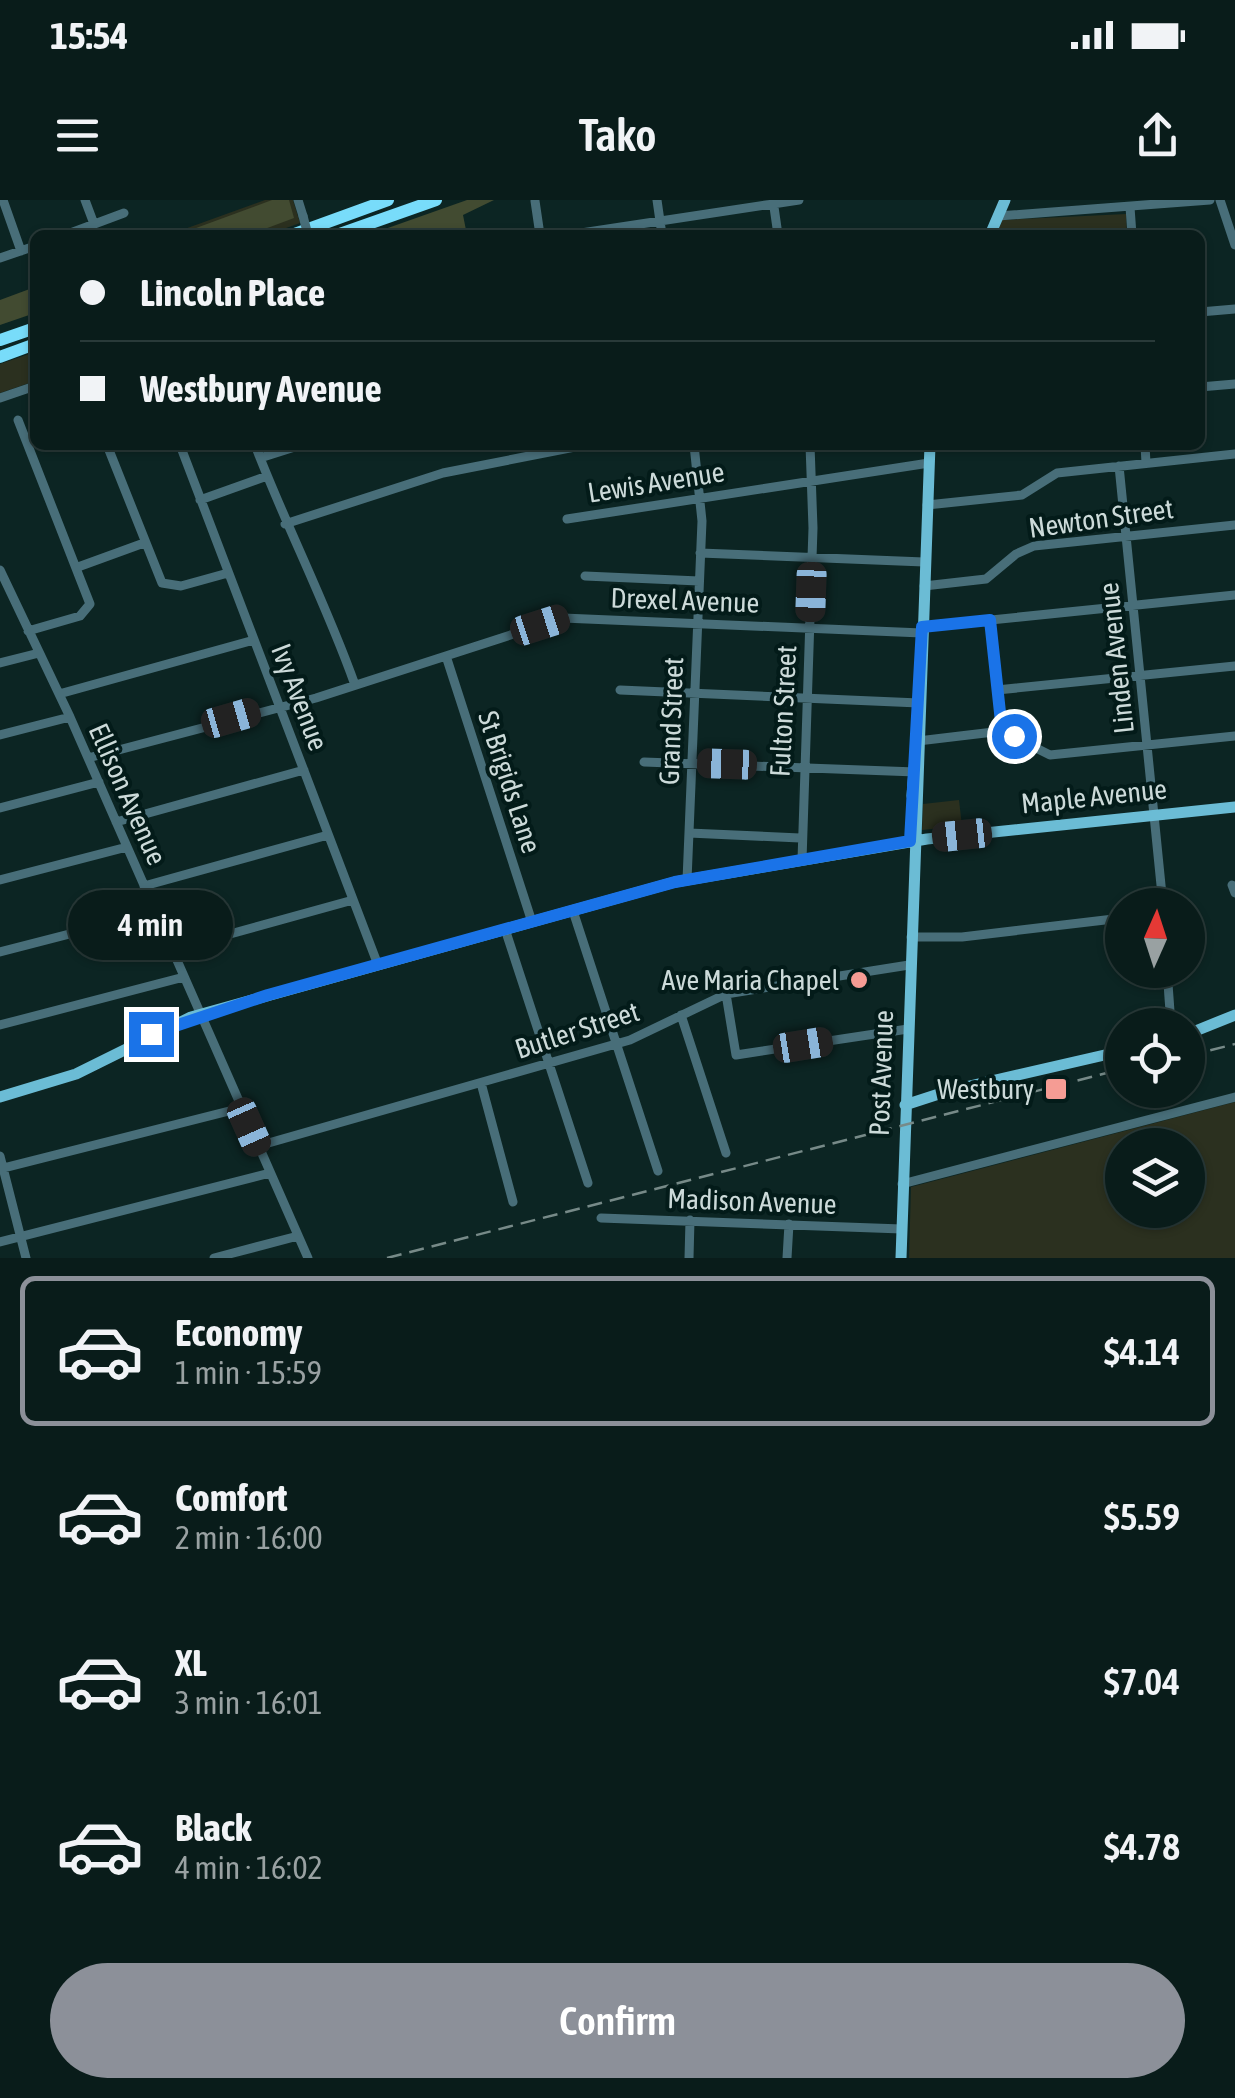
<!DOCTYPE html>
<meta charset="utf-8">
<style>
:root{--surface:#091c1a;--page:#172927;--text:#f1f3f6;--muted:#99a1a2;--line:#293a39;--accent:#8c9099}
body{margin:0;font-family:"Asap Condensed",sans-serif;background:var(--page);color:var(--text);height:100vh;display:flex;flex-direction:column;font-size:38px;white-space:nowrap}
*{box-sizing:border-box;margin:0}
p{font-size:32px;color:var(--muted)}
.icon{flex:none;width:55px;height:55px;fill:none;stroke:currentColor;stroke-width:2;stroke-linecap:round;stroke-linejoin:round}
.map{position:relative;height:1058px;overflow:hidden}
.drawer{display:flex;flex-direction:column;background:var(--surface);flex:1}
.drawer>*{flex:none}
.guide{position:absolute;left:30px;top:30px;width:1175px;height:220px;border-radius:15px;box-shadow:0 2px 8px #0004,0 0 0 2px var(--line);display:grid;align-content:center;height:220px;padding:0 50px;background:var(--surface)}
.needle{width:65px;rotate:3deg}
.buttons{position:absolute;left:1105px;top:688px;display:grid;gap:20px}
.buttons a{display:grid;place-items:center;width:100px;height:100px;border-radius:50%;background:var(--surface);box-shadow:0 2px 8px #0004,0 0 0 2px var(--line);font-size:50px}
.end{position:absolute;width:45px;height:45px;margin:-22px;border:12px solid #1a73e8;background:#fff;box-shadow:0 0 0 5px #fff}
.from{border-radius:50%}
.bubble{position:absolute;height:70px;border-radius:35px;background:var(--surface);box-shadow:0 2px 8px #0004,0 0 0 2px var(--line);font-size:32px;font-weight:600;line-height:70px;text-align:center}
.car{position:absolute;width:30px;height:60px;margin:-30px -15px;border-radius:12px;box-shadow:0 0 8px 2px #0007;background:linear-gradient(#222 24%,#8ab4d8 0 40%,#222 0 76%,#8ab4d8 0 86%,#222 0)}
.guide b{display:flex;align-items:center;gap:35px;height:95px;font-size:38px}
.guide b+b{border-top:2px solid var(--line)}
.guide i{width:25px;height:25px;background:var(--text)}
ul{padding:18px 0 0;list-style:none}
li{display:flex;align-items:center;gap:30px;height:150px;margin:0 20px 15px;padding:0 30px;border:5px solid transparent;border-radius:15px}
li div{flex:1}
li b{display:block;font-size:38px}
li em{font-style:normal;font-weight:600}
li.active{border-color:var(--accent)}
li>.icon{width:90px;height:90px;stroke-width:1.5}
.primary-button{display:flex;gap:20px;margin-top:auto;padding:20px 50px}
.primary-button a{flex:1;height:115px;border-radius:60px;background:var(--accent);color:#fff;font-size:40px;font-weight:600;line-height:115px;text-align:center}
.status{display:flex;justify-content:space-between;align-items:center;height:70px;padding:0 50px;background:var(--surface);direction:ltr}
.status svg{height:28px;fill:currentColor}
header{display:flex;justify-content:space-between;align-items:center;height:130px;padding:0 50px;background:var(--surface);font-size:45px;font-weight:600}
.map>svg:first-child{display:block}
</style>
<div class="status"><b>15:54</b><svg viewBox="0 0 49 12"><path d="M0 12V9h3v3zM5 12V6h3v6zM10 12V3h3v9zM15 12V0h3v12zM26 1h20v11H26zM47 4h2v5h-2z"/></svg></div>
<header><svg class="icon" aria-label="menu" viewBox="0 0 24 24"><path d="M4 6h16M4 12h16M4 18h16"/></svg>Tako<svg class="icon" aria-label="share" viewBox="0 0 24 24"><path d="M12 15V3M7 8l5-5 5 5M5 13v7h14v-7"/></svg></header>
<div class="map">
<svg width="1235" height="1058" viewBox="0 0 1235 1058">
<rect width="100%" height="100%" fill="#0c2523"/>
<!-- green -->
<path fill="#2b301f" fill-rule="evenodd" d="M265,0H293L300,23L267,35H168Z
M1126,14L1127,35H997L1002,20Z
M35,152V181L0,193V164Z
M959,600L962,626L922,630L923,604Z
M1235,902V1058H909L911,987ZM1122,945H1188V1010H1122Z"/>
<!-- forest -->
<path fill="#424b31" d="M272,0H289L294,18L249,35H177Z
M467,0H494L463,15L467,35H368Z
M35,87V113L0,125V100Z"/>
<g fill="none" stroke-linecap="round" stroke-linejoin="round">
<!-- minor -->
<path stroke="#486e79" stroke-width="9" d="M3,0L21,51
M85,0L94,24
M298,0L303,16
M657,0L662,35
M773,0L778,35
M1220,0L1235,45
M535,1L540,35
M1130,7L1132,35
M998,16L1210,0
M65,35L124,13
M568,35L799,0
M0,58L35,46
M1200,112L1235,109
M1200,187L1235,184
M0,198L35,186
M18,220L90,404L80,416L28,431
M107,245L162,383L181,386L228,373
M180,245L378,765
M255,245C286,326 326,403 355,485
M1145,245L1146,263
M260,258L301,245
M1119,266L1163,705
M200,300L267,276
M927,305L1022,295L1057,273L1235,254
M567,319L929,263
M285,324L443,273L585,245
M700,353L924,362
M78,367L144,343
M0,370L70,517L308,1058
M585,376L699,381
M924,386L986,379L1016,354L1034,346L1235,325
M990,421L1002,531
M922,427L1235,395
M446,456L532,722
M0,463L39,453
M620,490L919,503
M997,490L1235,466
M59,494L254,440
M0,535L70,517
M918,541L1002,531L1050,555L1235,536
M88,558L316,498L563,418L922,433
M644,562L916,572
M0,608L99,582
M116,622L304,570
M689,633L800,638
M802,660L813,328L810,245
M0,680L127,647
M687,680L702,321L694,245
M1232,685L1235,693
M144,686L328,635
M573,711L658,971
M505,729L588,983
M911,737H962L1122,718
M172,750L353,700
M0,752L155,712
M1167,770L1171,825
M726,794L736,855L908,829
M681,815L726,953
M0,825L184,777
M481,883L513,1002
M258,946L630,840L726,794L909,765
M0,956L26,1058
M0,969L241,908
M902,984L1235,897
M601,1018L902,1029
M0,1042L270,973
M214,1058L298,1036
M689,1058L690,1020
M787,1058L789,1024"/>
<!-- major -->
<path stroke="#6bbcd5" stroke-width="11" d="M990,35L1005,0
M912,596L916,545
M1188,834L1235,815
M0,897L76,874L191,817L675,682L927,639L1235,607
M905,905L948,891L1122,851
M901,1058L930,245"/>
<!-- highway -->
<path stroke="#78dcfa" stroke-width="12" d="M292,35L388,0
M337,35L436,0
M0,140L35,128
M0,157L35,144"/>
<!-- rail -->
<path stroke="#778a88" stroke-width="2.5" stroke-dasharray="15 8" stroke-linecap="butt" d="M1188,856L1235,844
M387,1058L1122,869"/>
<!-- minor-bridge -->
<path stroke="#486e79" stroke-width="9" d="M303,16L308,35"/>
</g>
<g fill="none" stroke-linecap="round" stroke-linejoin="round">
<!-- route -->
<path stroke="#1a73e8" stroke-width="12" d="M151,834L268,795L675,682L910,641L922,427L990,420L1002,531L1014,536"/>
</g>
<!-- markers -->
<g fill="#f59c94" stroke="#031b19" stroke-width="4">
<circle cx="859" cy="780" r="10"/>
<rect x="1044" y="877" width="24" height="24" rx="5"/>
</g>
<g text-anchor="middle" stroke-width="8" stroke-linejoin="round" paint-order="stroke">
<!-- street labels -->
<g font-size="28" fill="#ccdad9" stroke="#031b19">
<text transform="translate(656 282) rotate(-9)" y="10">Lewis Avenue</text>
<text transform="translate(1101 318) rotate(-8)" y="10">Newton Street</text>
<text transform="translate(685 400) rotate(2)" y="10">Drexel Avenue</text>
<text transform="translate(1116 458) rotate(-96)" y="10">Linden Avenue</text>
<text transform="translate(300 497) rotate(69)" y="10">Ivy Avenue</text>
<text transform="translate(783 511) rotate(-87)" y="10">Fulton Street</text>
<text transform="translate(671 521) rotate(-88)" y="10">Grand Street</text>
<text transform="translate(510 582) rotate(72)" y="10">St Brigids Lane</text>
<text transform="translate(128 594) rotate(66)" y="10">Ellison Avenue</text>
<text transform="translate(1094 596) rotate(-6)" y="10">Maple Avenue</text>
<text transform="translate(577 830) rotate(-18)" y="10">Butler Street</text>
<text transform="translate(881 873) rotate(-88)" y="10">Post Avenue</text>
<text transform="translate(752 1001) rotate(2)" y="10">Madison Avenue</text>
</g>
<!-- poi labels -->
<g font-size="28" fill="#ccdad9" stroke="#031b19" text-anchor="end">
<text x="839" y="790">Ave Maria Chapel</text>
<text x="1034" y="899">Westbury</text>
</g>
</g>
</svg>
<div class="buttons">
<a><svg class="needle" viewBox="-14 -14 28 28"><path d="M0-13l5 13h-10z" fill="#e53935"/><path d="M0 13l5-13h-10z" fill="#99a1a2"/></svg></a>
<a><svg class="icon" aria-label="locate" viewBox="0 0 24 24"><circle cx="12" cy="12" r="6"/><path d="M12 2v4M12 18v4M2 12h4M18 12h4"/></svg></a>
<a><svg class="icon" aria-label="layers" viewBox="0 0 24 24"><path d="M12 4l9 5-9 5-9-5zM3 14l9 5 9-5"/></svg></a>
</div>
<i class="end from" style="left:1014px;top:536px"></i>
<i class="end" style="left:151px;top:834px"></i>
<div class="bubble" style="left:68px;top:690px;width:165px">4 min</div>
<i class="car" style="left:811px;top:392px;rotate:182deg"></i>
<i class="car" style="left:540px;top:425px;rotate:72deg"></i>
<i class="car" style="left:231px;top:518px;rotate:74deg"></i>
<i class="car" style="left:727px;top:564px;rotate:272deg"></i>
<i class="car" style="left:962px;top:635px;rotate:264deg"></i>
<i class="car" style="left:803px;top:845px;rotate:81deg"></i>
<i class="car" style="left:249px;top:927px;rotate:156deg"></i>
<div class="guide">
<b><i class="from"></i>Lincoln Place</b>
<b><i></i>Westbury Avenue</b>
</div>
</div>
<section class="drawer">
<ul>
<li class="active"><svg class="icon" aria-label="car" viewBox="0 0 24 24"><path d="M5 17H2v-5l4-1 3-4h7l3 4 3 1v5h-3M9 17h6M6 11h13"/><circle cx="7" cy="17" r="2"/><circle cx="17" cy="17" r="2"/></svg><div><b>Economy</b><p>1 min · 15:59</p></div><em>$4.14</em></li>
<li><svg class="icon" aria-label="car" viewBox="0 0 24 24"><path d="M5 17H2v-5l4-1 3-4h7l3 4 3 1v5h-3M9 17h6M6 11h13"/><circle cx="7" cy="17" r="2"/><circle cx="17" cy="17" r="2"/></svg><div><b>Comfort</b><p>2 min · 16:00</p></div><em>$5.59</em></li>
<li><svg class="icon" aria-label="car" viewBox="0 0 24 24"><path d="M5 17H2v-5l4-1 3-4h7l3 4 3 1v5h-3M9 17h6M6 11h13"/><circle cx="7" cy="17" r="2"/><circle cx="17" cy="17" r="2"/></svg><div><b>XL</b><p>3 min · 16:01</p></div><em>$7.04</em></li>
<li><svg class="icon" aria-label="car" viewBox="0 0 24 24"><path d="M5 17H2v-5l4-1 3-4h7l3 4 3 1v5h-3M9 17h6M6 11h13"/><circle cx="7" cy="17" r="2"/><circle cx="17" cy="17" r="2"/></svg><div><b>Black</b><p>4 min · 16:02</p></div><em>$4.78</em></li>
</ul>
<div class="primary-button"><a>Confirm</a></div>
</section>
